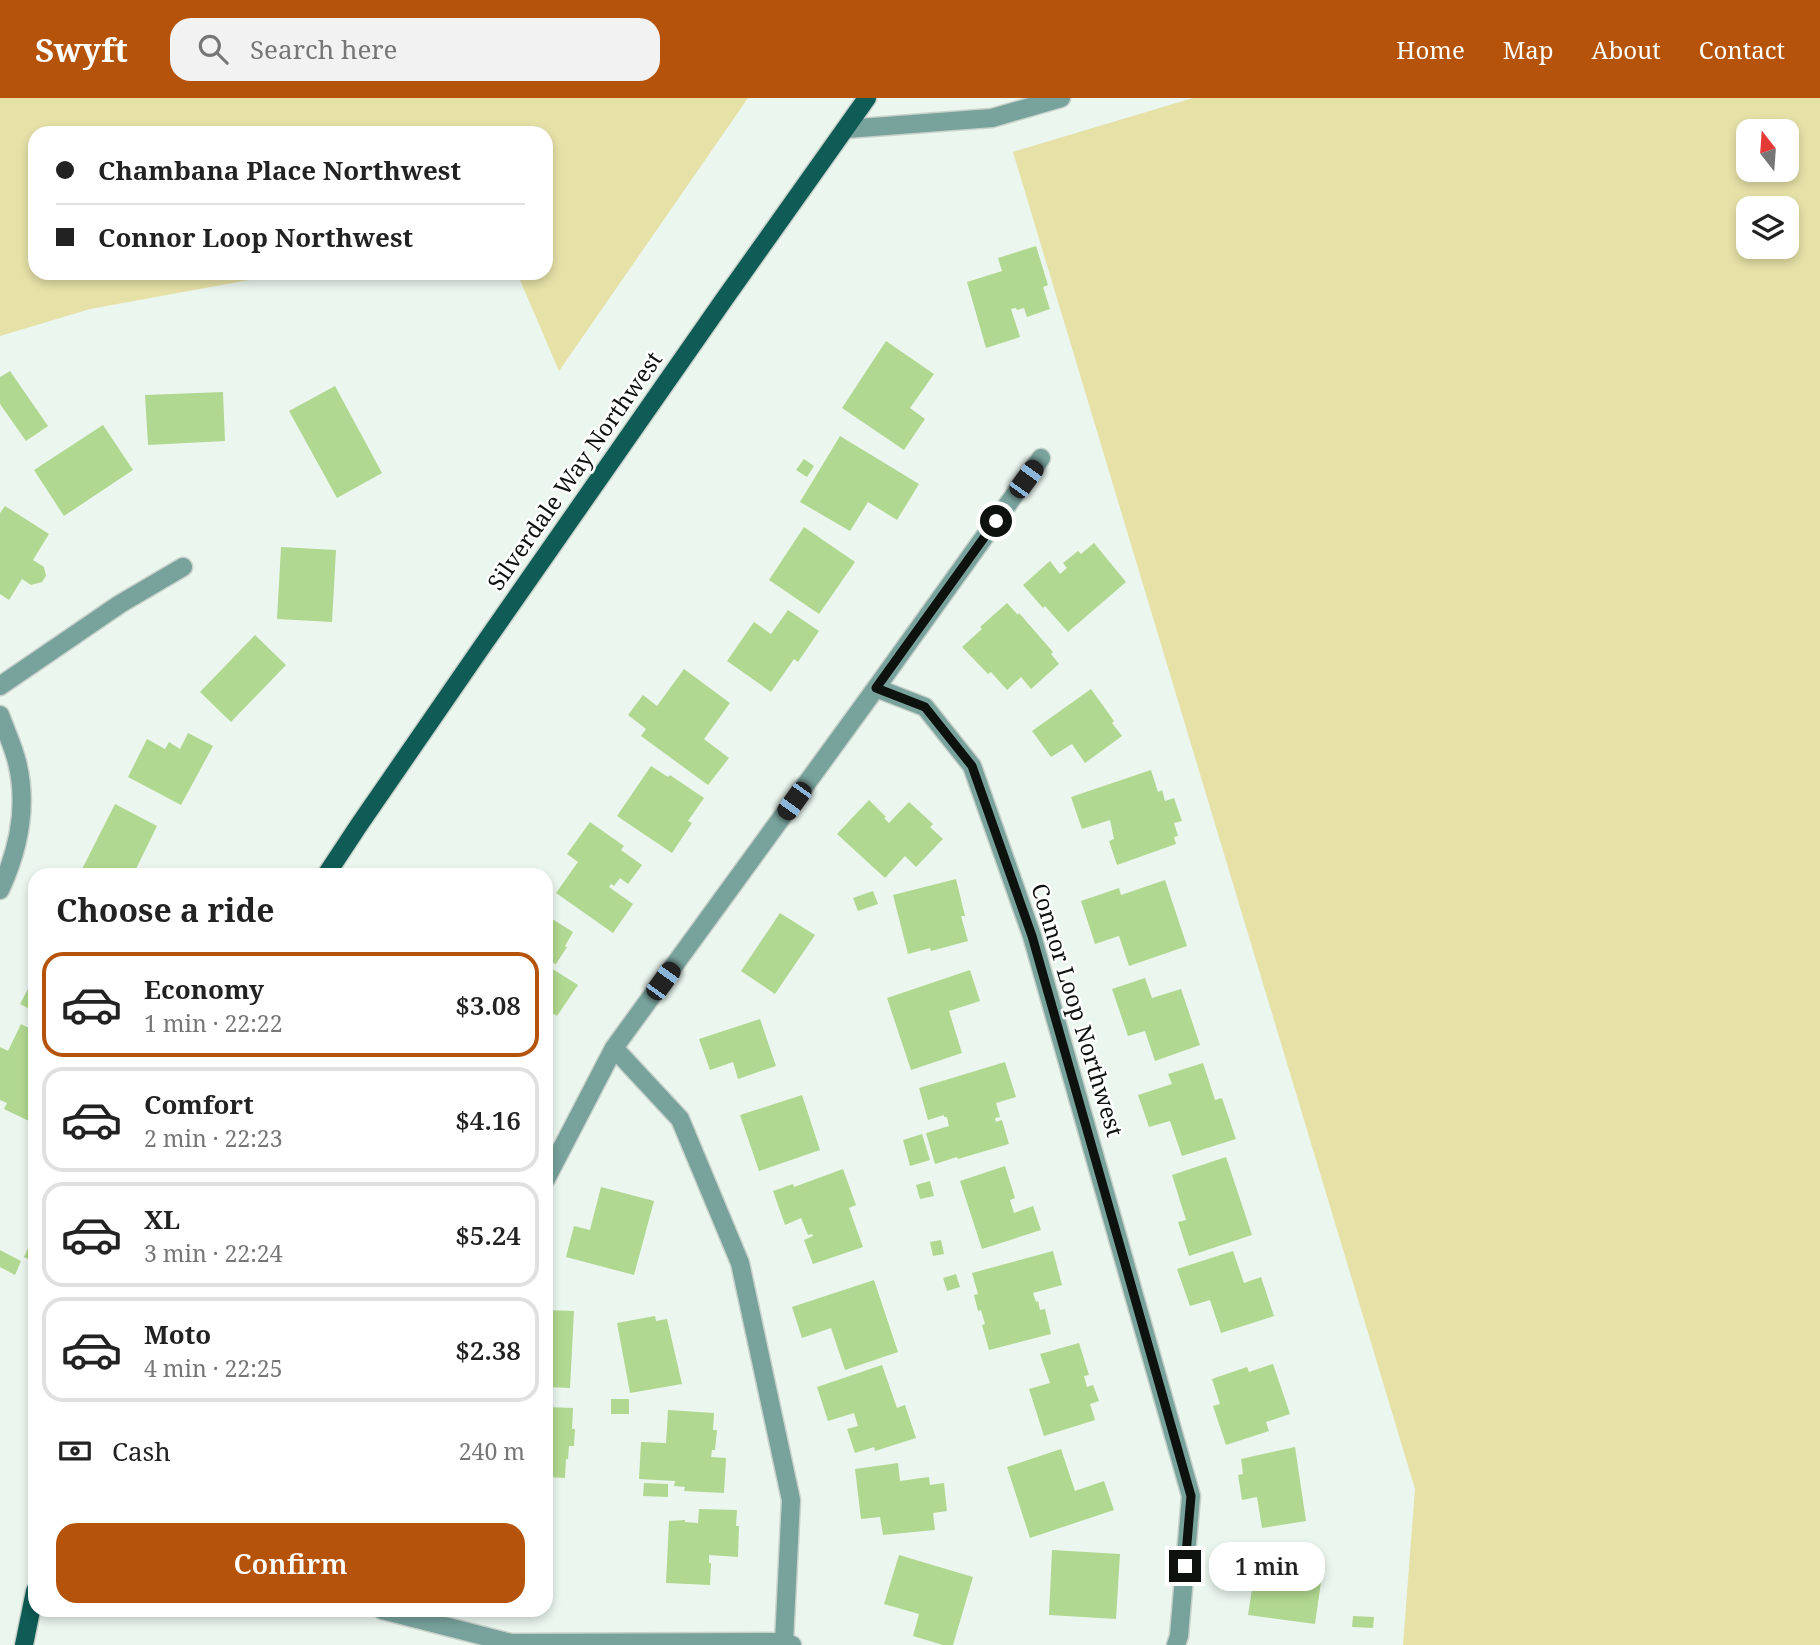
<!DOCTYPE html>
<meta charset="utf-8">
<style>
:root{--surface:#fff;--page:#f2f2f2;--text:#222;--muted:#767676;--line:#e0e0e0;--accent:#b45309}
body{margin:0;font-family:"Noto Serif",serif;background:var(--page);color:var(--text);height:100vh;display:flex;flex-direction:column;font-size:26px;white-space:nowrap}
*{box-sizing:border-box;margin:0}
p{font-size:23px;color:var(--muted)}
.icon{flex:none;width:38px;height:38px;fill:none;stroke:currentColor;stroke-width:2;stroke-linecap:round;stroke-linejoin:round}
.map{position:relative;flex:1;overflow:hidden}
.panel{position:absolute;left:28px;top:770px;width:525px;height:749px;display:flex;flex-direction:column;background:var(--surface);border-radius:21px;box-shadow:0 4px 10px #0003}
.panel>*{flex:none}
.hud{position:absolute;left:28px;top:28px;width:525px;height:154px;border-radius:21px;box-shadow:0 4px 10px #0003;display:grid;align-content:center;height:154px;padding:0 28px;background:var(--surface)}
.needle{width:46px;rotate:343deg}
.controls{position:absolute;left:1736px;top:21px;display:grid;gap:14px}
.controls a{display:grid;place-items:center;width:63px;height:63px;border-radius:14px;background:var(--surface);box-shadow:0 4px 10px #0003;font-size:35px}
.end{position:absolute;width:32px;height:32px;margin:-16px;border:9px solid #0e120f;background:#fff;box-shadow:0 0 0 4px #fff}
.from{border-radius:50%}
.bubble{position:absolute;height:49px;border-radius:21px;background:var(--surface);box-shadow:0 4px 10px #0003;font-size:23px;font-weight:600;line-height:49px;text-align:center}
.car{position:absolute;width:21px;height:42px;margin:-21px -10px;border-radius:9px;box-shadow:0 0 5px 2px #0007;background:linear-gradient(#222 24%,#8ab4d8 0 40%,#222 0 76%,#8ab4d8 0 86%,#222 0)}
.hud b{display:flex;align-items:center;gap:24px;height:66px;font-size:26px}
.hud b+b{border-top:2px solid var(--line)}
.hud i{width:18px;height:18px;background:var(--text)}
ul{padding:0;list-style:none}
li{display:flex;align-items:center;gap:21px;height:105px;margin:0 14px 10px;padding:0 14px;border:4px solid var(--line);border-radius:21px}
li div{flex:1}
li b{display:block;font-size:26px}
li em{font-style:normal;font-weight:600}
li.on{border-color:var(--accent)}
li>.icon{width:63px;height:63px;stroke-width:1.5}
h2{padding:0 28px;font-size:32px;line-height:84px}
.pay{display:flex;align-items:center;gap:18px;height:77px;padding:0 28px;font-size:26px}
.pay p{margin-inline-start:auto}
.cta{display:flex;gap:14px;margin-top:auto;padding:14px 28px}
.cta a{flex:1;height:80px;border-radius:21px;background:var(--accent);color:#fff;font-size:28px;font-weight:600;line-height:80px;text-align:center}
header{display:flex;align-items:center;gap:42px;box-sizing:border-box;height:98px;padding:0 35px;background:var(--accent);color:#fff}
header strong{font-size:33px}
nav{display:flex;gap:38px;margin-inline-start:auto;font-size:24px}
.search{width:490px;height:63px;background:var(--page);display:flex;align-items:center;gap:18px;box-sizing:border-box;padding:0 24px;border-radius:21px;color:var(--muted);font-size:26px}
.map>svg:first-child{display:block}
</style>
<header>
<strong>Swyft</strong>
<div class="search"><svg class="icon" aria-label="search" viewBox="0 0 24 24"><circle cx="10" cy="10" r="6"/><path d="M15 15l6 6"/></svg>Search here</div>
<nav><a>Home</a><a>Map</a><a>About</a><a>Contact</a></nav>
</header>
<div class="map">
<svg width="1820" height="1547" viewBox="0 0 1820 1547">
<rect width="100%" height="100%" fill="#ebf6ef"/>
<!-- green -->
<path fill="#e5e1a7" fill-rule="evenodd" d="M0,0H748L559,273L517,175H546V35H35V175H288L90,211L0,238Z
M1193,0H1820V1547H1403L1415,1391L1013,54ZM1748,33H1787V72H1748ZM1748,110H1787V149H1748Z"/>
<!-- building -->
<path fill="#b1d890" d="M1036,148L1048,187L1043,189L1050,211L1027,219L1024,210L1017,212L1016,210L1011,211L1020,239L986,250L967,184L1002,173L998,160Z
M886,243L934,276L910,310L925,321L904,352L842,310Z
M10,273L48,328L26,343L0,306V279Z
M335,288L382,375L337,400L289,313Z
M223,294L225,343L148,347L145,297Z
M103,327L133,372L64,418L34,372Z
M840,338L919,386L897,422L868,404L850,433L800,404Z
M804,361L814,368L807,379L796,372Z
M5,408L49,436L33,462L44,469L46,478L42,484L31,487L22,481L9,502L0,496V415Z
M804,429L855,464L819,516L769,482Z
M1094,445L1126,484L1068,534L1045,508L1043,510L1023,487L1050,463L1060,476L1067,470L1063,465L1078,453L1081,456Z
M281,449L336,452L332,524L277,521Z
M1007,505L1018,517L1019,515L1053,554L1051,556L1059,566L1031,591L1021,579L1007,592L991,574L988,576L962,549L982,531L980,529Z
M788,512L819,533L798,564L794,561L771,594L727,563L754,524L771,536Z
M255,537L286,567L231,624L200,594Z
M684,571L730,605L704,641L729,660L708,687L641,638L646,631L628,617L643,597L657,608Z
M1091,591L1114,623L1112,625L1122,638L1085,665L1072,646L1051,659L1032,633Z
M188,635L213,648L181,707L128,679L147,641L165,651L169,644L180,651Z
M651,668L668,679L670,677L704,700L688,723L692,725L672,755L617,718Z
M1151,672L1158,694L1162,692L1165,703L1174,700L1182,723L1174,725L1178,738L1174,739L1176,746L1117,767L1109,743L1114,741L1110,722L1082,731L1071,699Z
M869,702L886,719L884,720L889,725L909,704L933,726L930,729L943,741L916,769L905,758L885,780L837,736Z
M115,706L157,728L133,777H79Z
M590,724L624,748L621,752L642,767L628,786L620,780L614,788L611,786L609,789L633,806L613,835L556,795L578,764L567,756Z
M956,781L965,818H961L968,843L931,853L930,850L908,856L893,797Z
M1165,782L1187,848L1129,868L1119,838L1095,846L1081,803L1119,790L1121,797Z
M873,793L878,806L858,813L853,800Z
M780,815L815,837L775,896L741,873Z
M546,817L573,834L565,848L567,849L556,866L553,865L551,870L578,887L557,918L546,911Z
M970,872L980,903L949,913L962,955L911,972L887,900Z
M35,878V914L20,906Z
M1145,880L1152,900L1181,891L1200,947L1155,963L1145,933L1128,938L1112,891Z
M760,921L776,968L738,981L733,964L710,972L699,941Z
M21,926L35,933V1012L29,1023L4,1011L7,1005L0,1002V949L8,953Z
M1005,964L1016,999L996,1005L1000,1019L995,1020L996,1024L1002,1022L1009,1046L958,1061L957,1059L935,1066L926,1035L949,1028L947,1019H944V1017L928,1022L919,990Z
M1203,965L1215,1002L1222,1000L1236,1041L1182,1058L1170,1023L1149,1029L1138,997L1172,986L1168,976Z
M802,997L820,1052L759,1073L740,1017Z
M922,1036L930,1062L910,1068L903,1042Z
M1226,1059L1252,1137L1189,1158L1178,1124L1186,1122L1172,1077Z
M1005,1068L1015,1100L1010,1102L1014,1115L1033,1108L1041,1132L982,1151L960,1083Z
M843,1071L856,1107L849,1110L863,1149L813,1166L804,1142L813,1138L812,1136L808,1137L801,1120L785,1127L773,1093L793,1086L794,1089Z
M930,1083L934,1098L920,1101L916,1087Z
M601,1089L654,1103L634,1177L566,1159L574,1128L590,1132Z
M35,1134V1164L24,1159Z
M941,1142L944,1156L933,1158L930,1144Z
M0,1152L21,1163L15,1177L0,1169Z
M1053,1153L1062,1187L1033,1195L1036,1204L1038,1203L1040,1212L1045,1211L1051,1236L989,1252L982,1227L985,1226L981,1212L978,1213L974,1197L978,1196L972,1175Z
M1233,1153L1244,1185L1261,1179L1274,1218L1221,1235L1210,1202L1190,1208L1177,1171Z
M956,1176L960,1189L947,1193L943,1180Z
M874,1182L898,1254L845,1272L831,1230L802,1240L792,1209Z
M546,1212L574,1213L570,1290L546,1289Z
M655,1218L656,1223L667,1221L682,1286L630,1295L617,1225Z
M1079,1245L1089,1277L1084,1278L1087,1289L1093,1287L1099,1303L1090,1306L1095,1322L1044,1338L1029,1291L1050,1285L1040,1256Z
M1273,1266L1290,1316L1266,1324L1269,1333L1226,1347L1213,1308L1220,1306L1212,1281L1247,1269L1249,1274Z
M882,1267L897,1310L905,1307L916,1340L875,1353L874,1349L855,1355L847,1331L858,1328L854,1315L828,1323L817,1289Z
M611,1301H629V1316H611Z
M546,1309L573,1310L572,1331H575L574,1348H569L568,1361H566L565,1380L546,1379Z
M668,1312L714,1315L713,1332H717L715,1352H712L711,1359L726,1360L724,1395L684,1393L685,1389L674,1388L675,1383L639,1381L641,1344L666,1345Z
M1295,1349L1306,1423L1262,1430L1257,1399L1242,1402L1238,1377L1243,1376L1241,1361Z
M1061,1351L1075,1393L1104,1383L1114,1412L1030,1440L1007,1369Z
M898,1365L900,1383L929,1379L930,1387L944,1385L947,1413L933,1415L935,1432L883,1437L880,1419L861,1421L855,1371Z
M644,1385L668,1386V1399L643,1398Z
M699,1411L737,1412L736,1428H739L738,1459L709,1457V1465H711L710,1487L666,1485L669,1423L685,1422V1424L698,1425Z
M1052,1452L1120,1456L1116,1521L1049,1517Z
M899,1457L973,1479L953,1547H943L913,1538L919,1516L884,1506Z
M1275,1464L1323,1470L1315,1526L1248,1517L1253,1485L1271,1487Z
M1353,1518L1374,1519L1373,1530L1352,1529Z"/>
<g fill="none" stroke-linecap="round" stroke-linejoin="round">
<!-- minor casing -->
<g stroke="#c8d2cb" stroke-width="21">
<path id="minor" d="M846,31L992,20L1061,0
M0,588L120,506L183,469
M876,590L1041,360
M0,617C6,633 13,648 17,664C28,708 19,751 0,792
M614,950L680,1021L740,1165L791,1402L784,1544
M546,1081L614,950L876,590L925,609L972,668L1032,838L1191,1398L1179,1538L1176,1547
M382,1512L511,1545L784,1544L792,1547"/>
</g>
<!-- major casing -->
<g stroke="#c8d2cb" stroke-width="21">
<path id="major" d="M326,777L359,727L481,550L723,203L867,0
M24,1547L35,1493"/>
</g>
<!-- minor -->
<use href="#minor" stroke="#78a29c" stroke-width="18"/>
<!-- major -->
<use href="#major" stroke="#0e5c55" stroke-width="18"/>
</g>
<g fill="none" stroke-linecap="round" stroke-linejoin="round">
<!-- route -->
<path stroke="#0e120f" stroke-width="9" d="M996,423L876,590L925,609L972,668L1032,838L1191,1398L1185,1468"/>
</g>
<g text-anchor="middle" stroke-width="5" stroke-linejoin="round" paint-order="stroke">
<!-- street labels -->
<g font-size="23" fill="#0e120f" stroke="#fff">
<text transform="translate(575 373) rotate(-55)" y="8">Silverdale Way Northwest</text>
<text transform="translate(1077 912) rotate(73)" y="8">Connor Loop Northwest</text>
</g>
</g>
</svg>
<div class="controls">
<a><svg class="needle" viewBox="-14 -14 28 28"><path d="M0-13l5 13h-10z" fill="#e53935"/><path d="M0 13l5-13h-10z" fill="#767676"/></svg></a>
<a><svg class="icon" aria-label="layers" viewBox="0 0 24 24"><path d="M12 4l9 5-9 5-9-5zM3 14l9 5 9-5"/></svg></a>
</div>
<i class="end from" style="left:996px;top:423px"></i>
<i class="end" style="left:1185px;top:1468px"></i>
<div class="bubble" style="left:1209px;top:1444px;width:116px">1 min</div>
<i class="car" style="left:1026px;top:381px;rotate:36deg"></i>
<i class="car" style="left:794px;top:703px;rotate:216deg"></i>
<i class="car" style="left:663px;top:883px;rotate:36deg"></i>
<div class="hud">
<b><i class="from"></i>Chambana Place Northwest</b>
<b><i></i>Connor Loop Northwest</b>
</div>
<section class="panel">
<h2>Choose a ride</h2>
<ul>
<li class="on"><svg class="icon" aria-label="car" viewBox="0 0 24 24"><path d="M5 17H2v-5l4-1 3-4h7l3 4 3 1v5h-3M9 17h6M6 11h13"/><circle cx="7" cy="17" r="2"/><circle cx="17" cy="17" r="2"/></svg><div><b>Economy</b><p>1 min · 22:22</p></div><em>$3.08</em></li>
<li><svg class="icon" aria-label="car" viewBox="0 0 24 24"><path d="M5 17H2v-5l4-1 3-4h7l3 4 3 1v5h-3M9 17h6M6 11h13"/><circle cx="7" cy="17" r="2"/><circle cx="17" cy="17" r="2"/></svg><div><b>Comfort</b><p>2 min · 22:23</p></div><em>$4.16</em></li>
<li><svg class="icon" aria-label="car" viewBox="0 0 24 24"><path d="M5 17H2v-5l4-1 3-4h7l3 4 3 1v5h-3M9 17h6M6 11h13"/><circle cx="7" cy="17" r="2"/><circle cx="17" cy="17" r="2"/></svg><div><b>XL</b><p>3 min · 22:24</p></div><em>$5.24</em></li>
<li><svg class="icon" aria-label="car" viewBox="0 0 24 24"><path d="M5 17H2v-5l4-1 3-4h7l3 4 3 1v5h-3M9 17h6M6 11h13"/><circle cx="7" cy="17" r="2"/><circle cx="17" cy="17" r="2"/></svg><div><b>Moto</b><p>4 min · 22:25</p></div><em>$2.38</em></li>
</ul>
<div class="pay"><svg class="icon" aria-label="cash" viewBox="0 0 24 24"><path d="M3 7h18v10H3z"/><circle cx="12" cy="12" r="2"/></svg>Cash<p>240 m</p></div>
<div class="cta"><a>Confirm</a></div>
</section>
</div>
